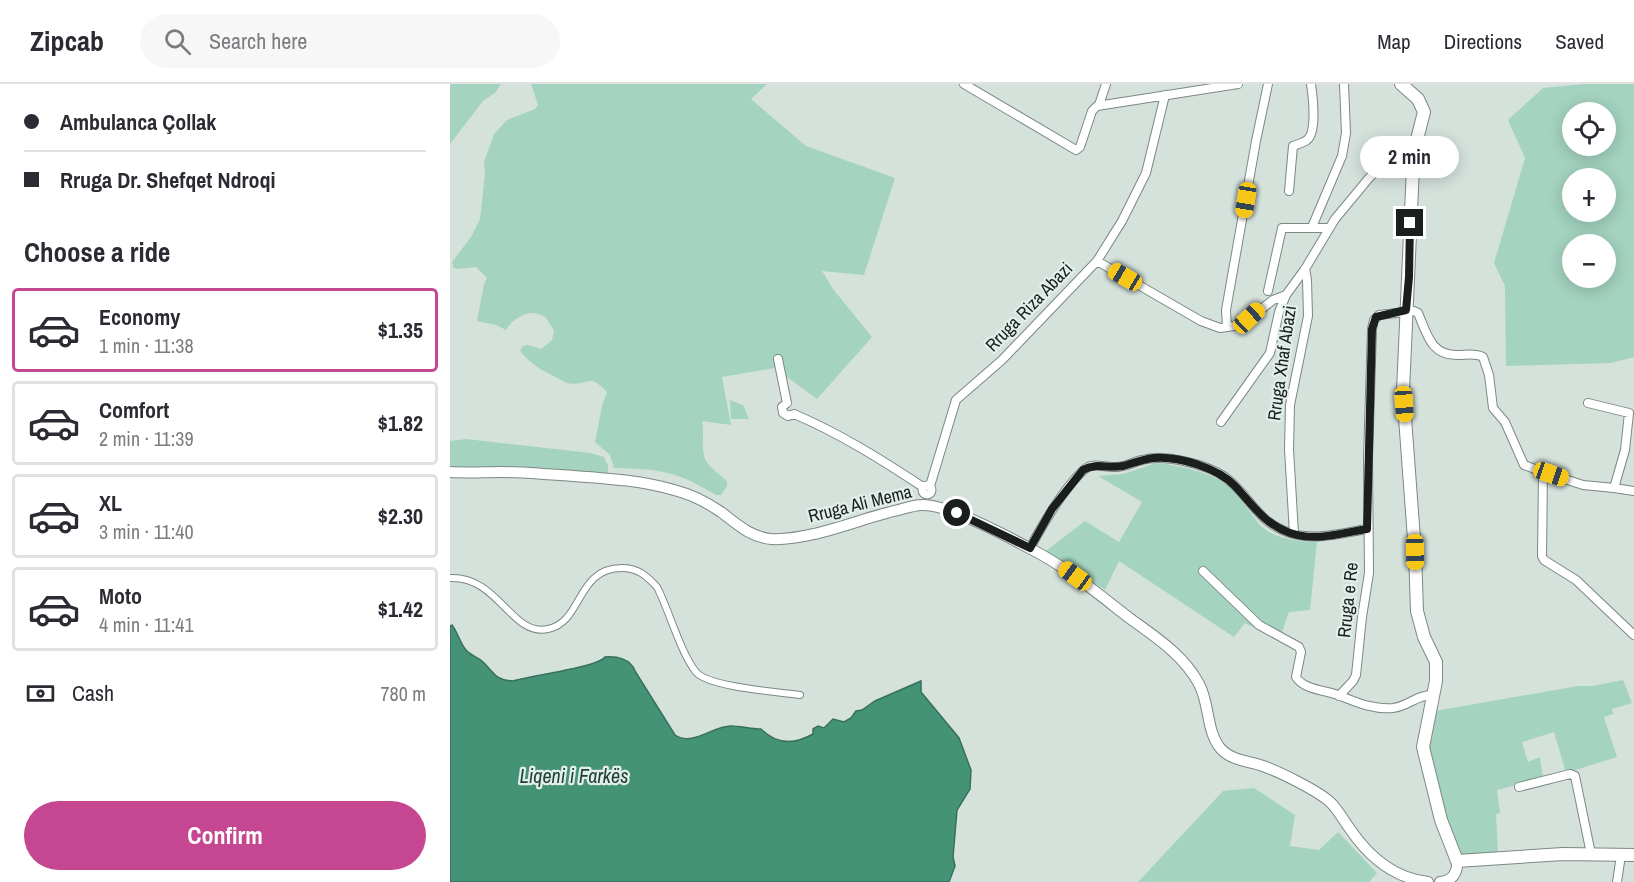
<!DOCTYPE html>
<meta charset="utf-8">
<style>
:root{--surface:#fff;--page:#f7f7f7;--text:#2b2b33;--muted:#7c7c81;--line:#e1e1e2;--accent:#c54691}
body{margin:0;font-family:"Archivo Narrow",sans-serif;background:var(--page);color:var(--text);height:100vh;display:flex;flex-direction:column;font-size:22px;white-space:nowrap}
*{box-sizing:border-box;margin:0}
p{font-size:20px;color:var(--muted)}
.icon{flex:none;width:33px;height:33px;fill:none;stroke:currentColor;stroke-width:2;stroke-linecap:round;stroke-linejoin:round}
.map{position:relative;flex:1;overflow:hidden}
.panel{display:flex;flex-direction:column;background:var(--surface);width:450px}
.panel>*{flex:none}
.guide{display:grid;align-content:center;height:132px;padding:0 24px;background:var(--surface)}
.controls{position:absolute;left:1112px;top:18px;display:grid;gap:12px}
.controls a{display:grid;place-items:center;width:54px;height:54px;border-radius:50%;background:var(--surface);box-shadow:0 3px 15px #0003;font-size:30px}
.end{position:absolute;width:27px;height:27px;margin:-14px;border:8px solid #1a1e1c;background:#fff;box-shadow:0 0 0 3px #fff}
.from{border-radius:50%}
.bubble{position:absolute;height:42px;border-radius:21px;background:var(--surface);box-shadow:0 3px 15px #0003;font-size:20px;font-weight:700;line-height:42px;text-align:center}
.car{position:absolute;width:18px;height:36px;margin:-18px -9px;border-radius:8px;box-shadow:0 0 4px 2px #0007;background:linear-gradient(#f5c518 24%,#345 0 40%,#f5c518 0 76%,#345 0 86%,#f5c518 0)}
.guide b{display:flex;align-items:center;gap:21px;height:57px;font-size:22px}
.guide b+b{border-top:2px solid var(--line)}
.guide i{width:15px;height:15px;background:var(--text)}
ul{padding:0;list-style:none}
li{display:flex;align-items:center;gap:18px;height:84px;margin:0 12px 9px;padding:0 12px;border:3px solid var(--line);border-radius:6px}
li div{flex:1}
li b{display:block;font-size:22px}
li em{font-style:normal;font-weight:700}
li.active{border-color:var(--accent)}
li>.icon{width:54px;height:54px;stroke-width:1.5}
h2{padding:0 24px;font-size:27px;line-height:72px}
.pay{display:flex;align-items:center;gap:15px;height:66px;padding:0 24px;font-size:22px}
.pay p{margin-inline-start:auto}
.action{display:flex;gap:12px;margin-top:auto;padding:12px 24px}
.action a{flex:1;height:69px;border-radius:36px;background:var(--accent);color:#fff;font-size:24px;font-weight:700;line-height:69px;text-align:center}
header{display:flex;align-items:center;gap:36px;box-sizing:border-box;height:84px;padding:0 30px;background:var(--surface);border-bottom:2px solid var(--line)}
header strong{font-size:28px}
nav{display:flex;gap:33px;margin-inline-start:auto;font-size:21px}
.search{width:420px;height:54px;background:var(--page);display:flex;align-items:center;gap:15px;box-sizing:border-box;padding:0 21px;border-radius:33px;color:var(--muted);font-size:22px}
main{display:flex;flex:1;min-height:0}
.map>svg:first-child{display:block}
</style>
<header>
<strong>Zipcab</strong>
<div class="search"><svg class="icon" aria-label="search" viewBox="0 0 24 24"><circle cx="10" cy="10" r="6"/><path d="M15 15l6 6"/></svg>Search here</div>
<nav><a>Map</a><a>Directions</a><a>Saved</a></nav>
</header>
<main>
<section class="panel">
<div class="guide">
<b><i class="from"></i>Ambulanca Çollak</b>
<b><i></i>Rruga Dr. Shefqet Ndroqi</b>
</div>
<h2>Choose a ride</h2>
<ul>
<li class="active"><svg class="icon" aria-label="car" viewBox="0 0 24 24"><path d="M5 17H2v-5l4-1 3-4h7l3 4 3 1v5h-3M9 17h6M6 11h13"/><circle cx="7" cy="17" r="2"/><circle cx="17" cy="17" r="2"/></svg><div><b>Economy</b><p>1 min · 11:38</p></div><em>$1.35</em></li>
<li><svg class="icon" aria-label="car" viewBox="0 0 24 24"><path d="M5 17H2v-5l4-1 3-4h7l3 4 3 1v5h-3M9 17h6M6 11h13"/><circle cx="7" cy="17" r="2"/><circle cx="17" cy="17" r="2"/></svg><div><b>Comfort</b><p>2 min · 11:39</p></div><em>$1.82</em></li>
<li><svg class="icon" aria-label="car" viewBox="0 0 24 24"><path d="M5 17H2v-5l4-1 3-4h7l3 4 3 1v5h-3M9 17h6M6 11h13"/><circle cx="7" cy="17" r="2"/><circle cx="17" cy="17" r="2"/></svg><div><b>XL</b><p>3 min · 11:40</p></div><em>$2.30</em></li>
<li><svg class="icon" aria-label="car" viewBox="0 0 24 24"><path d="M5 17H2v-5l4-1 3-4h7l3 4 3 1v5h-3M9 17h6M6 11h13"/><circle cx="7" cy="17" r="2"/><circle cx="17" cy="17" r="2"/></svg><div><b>Moto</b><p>4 min · 11:41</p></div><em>$1.42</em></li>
</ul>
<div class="pay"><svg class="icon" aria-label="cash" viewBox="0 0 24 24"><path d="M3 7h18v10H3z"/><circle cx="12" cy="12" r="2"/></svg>Cash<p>780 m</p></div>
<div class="action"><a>Confirm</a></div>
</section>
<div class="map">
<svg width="1184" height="798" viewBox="0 0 1184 798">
<rect width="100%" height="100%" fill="#d5e2dc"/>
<!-- green -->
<path fill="#a4d3c0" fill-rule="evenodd" d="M0,0H51L45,9L33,17L0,60Z
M81,0H317L301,15L356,62L445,94L414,191L372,187L383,205L422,253L367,315L325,284L272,293L281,341L252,337C255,350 250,365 256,377C260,384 271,391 277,397V402L271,411H266C226,387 211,385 164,384L160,371L145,358L152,322L157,308C138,287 137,303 117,299C100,290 80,282 70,266L73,262L78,261L91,265L102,256L104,246C101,242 98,236 95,233C81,223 63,234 56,246L46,241L27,237L34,200L37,194L26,183L7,185L3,183L2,178L21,153L30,135L35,89L34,78L44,50L57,36L85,25L88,21Z
M1134,0H1184V273L1161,279L1056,282L1055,202L1044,179L1075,74L1058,36L1093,4ZM1122,28H1155V62H1122ZM1122,94H1155V128H1122ZM1122,160H1155V194H1122Z
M280,316L293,321L299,335H281Z
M16,355L141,369L154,373L158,382V389L0,383V357Z
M706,379C727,381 766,389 781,404C792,415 800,429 810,441C823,455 849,458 867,458L860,526L839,528L829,557L795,539L784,553L669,477L655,506L596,467L635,437L669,458L692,418L648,392L673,390Z
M1173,596L1182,619L1162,625L1163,630L1154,633L1167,673L1116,689L1104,648L1072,658L1078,678L1090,673L1093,694L1047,706L1050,729L1046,730L1048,769L1010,770L997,738L978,666L985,627L1128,602H1143Z
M804,704L845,731L840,762L869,766L888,748L927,789L919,798H688L773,707Z"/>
<!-- water -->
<path fill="#459377" stroke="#38705c" stroke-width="1.5" d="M2,541C8,549 10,559 16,566C20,571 27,573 32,577C44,588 44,596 63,597C79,592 148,583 155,573C167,572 181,575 185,587L225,651C243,663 262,642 281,642C291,642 301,645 311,645C327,661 344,661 363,650V645L368,642L374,644L383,635L394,638L401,634L406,627L412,626L425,617L471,597V608L509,654L521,686L520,705L507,726L503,773L505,782L499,798H0V542Z"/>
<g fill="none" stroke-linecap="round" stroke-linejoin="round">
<!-- pedestrian casing -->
<g stroke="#7c8882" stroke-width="8">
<path id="pedestrian" d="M0,494C49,492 61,553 98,545C133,538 126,484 172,484C188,484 197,492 207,503C219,526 231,570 246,588C258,603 329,608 350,611"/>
</g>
<!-- minor casing -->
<g stroke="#7c8882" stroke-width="10">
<path id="minor" d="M514,0L626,66L630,63L642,27L647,22L788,0
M649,21L656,0
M839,107L843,62C848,60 853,59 857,56C867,48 863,13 861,0
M862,143L892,72L896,49L894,0
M647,177L751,237L770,244L791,241L823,216L836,211L855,185L885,135L919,94L933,80L948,71L964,67
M818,207L832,144H879
M777,243L776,226L806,57L818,0
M328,275L337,319
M337,319L332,323L333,329L338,332L344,330
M344,330C389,349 432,376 473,403
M771,338L820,269L829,228L836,211
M1093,388L1133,401L1164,404L1175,366L1179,329L1138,319
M472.5 406a4.5 4.5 0 1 1 9 0a4.5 4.5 0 1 1-9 0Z
M480,402L506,316L552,276L647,177L672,137L696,89L715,11
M1164,404L1184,407
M844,450L839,365L840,321L858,232L857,196L855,185
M580,464C593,440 614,403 635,385C644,378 655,384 666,383C675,383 683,378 692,376C715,370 756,380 775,393C801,412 806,438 840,449C866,457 892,449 917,445
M753,487L809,541L849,563L851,568L846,593C854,606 875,606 888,611C906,618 923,626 943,624C959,622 966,611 983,611
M889,612L903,597L906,591L912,533L919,489L918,375L922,245L924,236L929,231L964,227L968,229C977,250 981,272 1008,271C1017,271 1025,269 1033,273L1039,291L1043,324L1055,338L1074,381L1093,388L1092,472L1094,476L1126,496L1184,551
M1069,703L1120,690L1125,692L1141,770
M1167,798L1171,771"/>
</g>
<!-- tertiary casing -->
<g stroke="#7c8882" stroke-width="12">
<path id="tertiary" d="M0,388C18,389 34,388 52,388C71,388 91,390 110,391C148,394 187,395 224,406C240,410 258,419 271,428C287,440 300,453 321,455C358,457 407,436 444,427C453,425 463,421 472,421C497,420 555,451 579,464C615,482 646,508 678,533C704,552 734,571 749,600C760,620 756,648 771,665C782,677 799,677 813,682C830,688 866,706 879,717C888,725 893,736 900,745C919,773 943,794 978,798
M990,798C1003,797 1008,788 1007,777"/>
</g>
<!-- secondary casing -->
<g stroke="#7c8882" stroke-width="14">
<path id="secondary" d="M951,0L968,15L974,28L964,67L963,83L953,307L965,468L967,527L974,553L986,578V597L973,663L991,736L1007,777L1113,770L1184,771"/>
</g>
<!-- pedestrian -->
<use href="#pedestrian" stroke="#fff" stroke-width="6"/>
<!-- minor -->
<use href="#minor" stroke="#fff" stroke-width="8"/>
<!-- tertiary -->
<use href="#tertiary" stroke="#fff" stroke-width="10"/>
<!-- secondary -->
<use href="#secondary" stroke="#fff" stroke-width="12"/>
</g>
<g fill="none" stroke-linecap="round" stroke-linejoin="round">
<!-- route -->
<path stroke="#1a1e1c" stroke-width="8" d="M507,429L580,464L602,425L633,386C646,378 659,385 673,382C684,379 693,375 704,374C729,372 768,384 785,402C803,421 814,440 840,449C866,458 891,449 917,445L922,245L926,233L956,226L959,193L960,139"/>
</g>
<g text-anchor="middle" stroke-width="4.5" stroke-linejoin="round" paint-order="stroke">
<!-- street labels -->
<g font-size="18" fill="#1a1e1c" stroke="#e2efe9">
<text transform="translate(579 223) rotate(-46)" y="6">Rruga Riza Abazi</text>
<text transform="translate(832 279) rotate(-82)" y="6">Rruga Xhaf Abazi</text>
<text transform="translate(410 420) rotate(-14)" y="6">Rruga Ali Mema</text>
<text transform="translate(898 516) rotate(-84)" y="6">Rruga e Re</text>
</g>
<!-- water labels -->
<g font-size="20" font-style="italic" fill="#1c4033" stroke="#e2efe9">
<text x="124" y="699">Liqeni i Farkës</text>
</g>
</g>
</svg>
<div class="controls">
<a><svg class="icon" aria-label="locate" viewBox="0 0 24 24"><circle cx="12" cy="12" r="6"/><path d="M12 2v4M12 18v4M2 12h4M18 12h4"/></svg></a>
<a>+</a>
<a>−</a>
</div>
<i class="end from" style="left:507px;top:429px"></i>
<i class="end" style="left:960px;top:139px"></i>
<div class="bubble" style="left:910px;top:52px;width:99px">2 min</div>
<i class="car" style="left:796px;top:116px;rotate:189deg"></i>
<i class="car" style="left:675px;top:193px;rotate:300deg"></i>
<i class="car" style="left:799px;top:234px;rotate:47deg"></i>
<i class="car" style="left:954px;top:320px;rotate:176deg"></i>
<i class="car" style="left:1101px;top:390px;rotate:109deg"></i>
<i class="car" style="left:965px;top:468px;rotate:179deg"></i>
<i class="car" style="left:625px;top:492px;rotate:306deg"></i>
</div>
</main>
